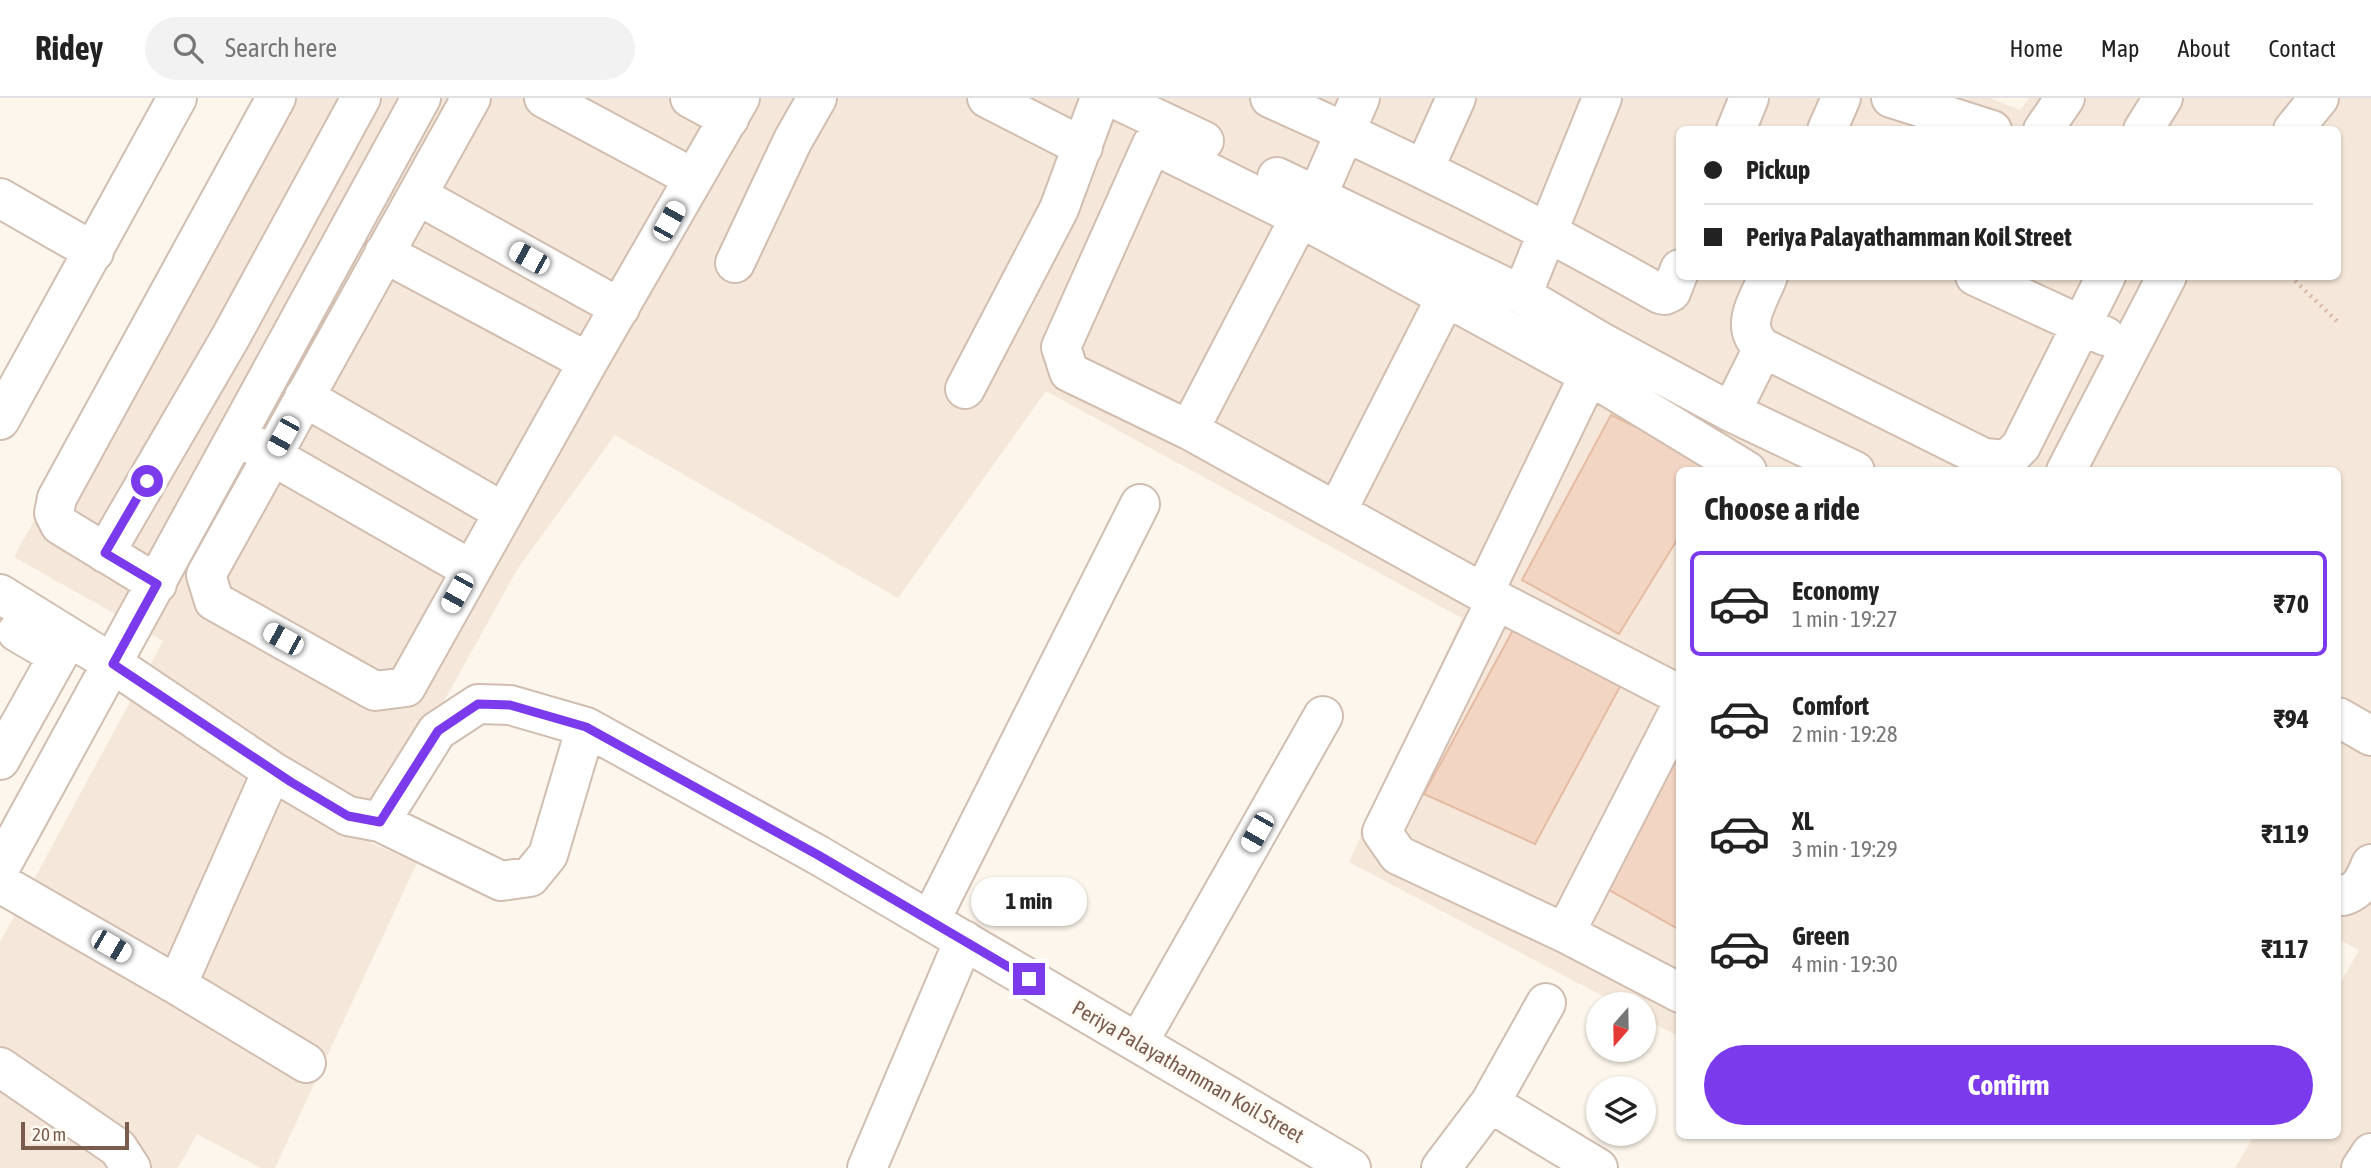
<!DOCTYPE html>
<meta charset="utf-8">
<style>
:root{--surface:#fff;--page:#f2f2f2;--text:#222;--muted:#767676;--line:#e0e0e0;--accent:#7c3aed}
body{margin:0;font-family:"Asap Condensed",sans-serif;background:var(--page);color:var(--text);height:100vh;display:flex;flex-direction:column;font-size:26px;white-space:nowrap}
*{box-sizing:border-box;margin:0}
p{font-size:23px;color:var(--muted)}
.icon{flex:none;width:38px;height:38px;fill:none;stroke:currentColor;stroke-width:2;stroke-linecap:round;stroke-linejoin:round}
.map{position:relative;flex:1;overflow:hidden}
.details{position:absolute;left:1676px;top:369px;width:665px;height:672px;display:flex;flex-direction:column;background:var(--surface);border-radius:10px;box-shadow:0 2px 5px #0004}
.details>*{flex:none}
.hud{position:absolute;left:1676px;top:28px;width:665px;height:154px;border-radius:10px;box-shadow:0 2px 5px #0004;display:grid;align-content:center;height:154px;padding:0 28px;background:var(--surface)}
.needle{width:46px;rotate:200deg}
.buttons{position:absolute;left:1586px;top:894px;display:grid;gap:14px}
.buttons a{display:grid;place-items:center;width:70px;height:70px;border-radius:50%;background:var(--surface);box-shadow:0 2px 5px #0004;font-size:35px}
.scale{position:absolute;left:21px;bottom:18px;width:108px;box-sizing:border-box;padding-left:7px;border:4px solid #7a5c4d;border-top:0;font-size:19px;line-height:24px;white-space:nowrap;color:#7a5c4d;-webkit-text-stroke:5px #fffaf3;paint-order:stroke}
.end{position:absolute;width:32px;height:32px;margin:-16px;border:9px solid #7c3aed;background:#fff;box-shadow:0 0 0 4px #fff}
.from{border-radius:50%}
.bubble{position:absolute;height:49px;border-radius:24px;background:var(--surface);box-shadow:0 2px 5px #0004;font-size:23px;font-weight:700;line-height:49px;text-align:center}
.car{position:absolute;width:21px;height:42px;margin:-21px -10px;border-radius:9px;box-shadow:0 0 5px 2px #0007;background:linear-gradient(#fff 24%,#345 0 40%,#fff 0 76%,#345 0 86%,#fff 0)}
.hud b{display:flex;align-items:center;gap:24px;height:66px;font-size:26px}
.hud b+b{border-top:2px solid var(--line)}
.hud i{width:18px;height:18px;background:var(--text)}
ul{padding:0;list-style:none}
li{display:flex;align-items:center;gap:21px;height:105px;margin:0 14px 10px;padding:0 14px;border:4px solid transparent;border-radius:10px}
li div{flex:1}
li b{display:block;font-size:26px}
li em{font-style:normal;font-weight:700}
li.selected{border-color:var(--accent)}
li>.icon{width:63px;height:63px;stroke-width:1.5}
h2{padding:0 28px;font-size:32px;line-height:84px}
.primary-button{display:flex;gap:14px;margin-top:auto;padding:14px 28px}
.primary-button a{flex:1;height:80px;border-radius:42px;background:var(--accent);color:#fff;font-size:28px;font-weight:700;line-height:80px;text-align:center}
header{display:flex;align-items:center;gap:42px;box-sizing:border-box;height:98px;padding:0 35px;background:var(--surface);border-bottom:2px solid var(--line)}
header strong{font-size:33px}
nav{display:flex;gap:38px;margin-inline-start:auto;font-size:24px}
.search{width:490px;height:63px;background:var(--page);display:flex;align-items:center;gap:18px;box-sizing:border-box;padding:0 24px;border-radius:38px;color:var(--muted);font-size:26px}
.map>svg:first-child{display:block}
</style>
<header>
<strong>Ridey</strong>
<div class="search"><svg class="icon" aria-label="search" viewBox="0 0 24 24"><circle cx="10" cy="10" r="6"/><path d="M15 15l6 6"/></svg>Search here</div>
<nav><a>Home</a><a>Map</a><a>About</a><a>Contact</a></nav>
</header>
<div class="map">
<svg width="2371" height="1070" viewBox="0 0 2371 1070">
<rect width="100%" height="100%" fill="#fdf6ec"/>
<!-- residential -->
<path fill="#f5e8da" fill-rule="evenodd" d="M265,0H1990L2020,12L2029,0H2371V1070H2235L2254,1038H2338V889L2359,852L2338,841V373H1680V939L1643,920V906H1618L1349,764L1462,520L1046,293L898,500L615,337L518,470L444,603L371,745L417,765L275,1070H261L197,1036L178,1070H0V844L163,543L14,459ZM1680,32H2338V178H1680Z"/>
<!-- building -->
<path fill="#f3d5c3" stroke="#e6bba3" stroke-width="2" d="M1611,317L1721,369L1719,373H1680V437L1619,536L1522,482Z
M1513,532L1623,583L1535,746L1424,696Z
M1680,650V832L1604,789Z"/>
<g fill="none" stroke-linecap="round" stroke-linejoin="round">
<!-- minor casing -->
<g stroke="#d1beb0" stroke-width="42">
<path id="minor" d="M471,0L206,477L214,503L375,593L406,589L588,264L740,0
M544,0L693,80
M690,0L729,21
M987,0L1083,49
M1113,0L1204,43
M1270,0C1403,59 1533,124 1660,196L1665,197L1671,194L1680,171
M1891,0L1992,32
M1736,32L1749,0
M1827,32L1841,0
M2043,32L2065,0
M2143,32L2163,0
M2293,32L2319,0
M1424,71L1456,0
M1277,79L1522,197L1603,245L1731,314L1855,373
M417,97L620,210
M1317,98L1360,0
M0,100L94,154
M384,155L588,264
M735,165L793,42L817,0
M1768,178C1758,205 1738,228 1763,250L1984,360L2007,362L2021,348L2106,178
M1975,178L2105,238
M1522,197L1602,0
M965,291L1059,111L1100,0
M304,299L503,414
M1731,314L1763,250
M0,322L177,0
M1189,332L1311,98
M250,345L470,471
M2066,373L2167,178
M1337,413L1446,199
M105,455L230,240L361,0
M157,486L60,427L54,415L57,400L276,0
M1484,494L1589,277
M0,496L113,566L272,673L348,718L380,724L501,783L530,779L548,757L586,629
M1496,502L1382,734L1398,757L1565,835L1680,895
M1680,597L1496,502L1189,332L1069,274L1061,249L1152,46L1301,120L1589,277L1747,373
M2338,619L2371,638
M0,662L58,558L17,534
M380,724L437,633L478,606L510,607L586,629L818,757L1351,1070
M0,770L421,0
M0,785L177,887L272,673
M2338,796L2343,798C2361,792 2364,782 2371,766
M930,823L1140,406
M1565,835L1680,611
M177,887L306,965
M1138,945L1323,618
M0,969L118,1050L131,1070
M1490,1005L1598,1070
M867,1070L964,842
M1441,1070L1490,1005L1546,905
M2361,1070L2371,1055"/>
</g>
<!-- path -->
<path stroke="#d9b8a5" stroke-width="4.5" stroke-dasharray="2 5" stroke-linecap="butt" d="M2290,178L2340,226"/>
<!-- minor -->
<use href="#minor" stroke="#fff" stroke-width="38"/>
</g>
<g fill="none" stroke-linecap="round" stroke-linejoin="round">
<!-- route -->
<path stroke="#7c3aed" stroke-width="9" d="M147,383L105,455L157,486L113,566L291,684L348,718L380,724L438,633L478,606L510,607L586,629L818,757L1029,881"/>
</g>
<g text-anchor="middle" stroke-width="7" stroke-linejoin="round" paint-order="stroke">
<!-- street labels -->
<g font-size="21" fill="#7a5c4d" stroke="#fffaf3">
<text transform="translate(1188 974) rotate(30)" y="7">Periya Palayathamman Koil Street</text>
</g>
</g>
</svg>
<div class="buttons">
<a><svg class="needle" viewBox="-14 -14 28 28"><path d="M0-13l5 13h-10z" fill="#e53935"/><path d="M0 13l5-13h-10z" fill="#767676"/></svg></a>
<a><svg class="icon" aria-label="layers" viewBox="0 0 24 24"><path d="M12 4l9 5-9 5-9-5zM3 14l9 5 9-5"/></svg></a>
</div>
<div class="scale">20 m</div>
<i class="end from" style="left:147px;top:383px"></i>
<i class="end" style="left:1029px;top:881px"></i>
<div class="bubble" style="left:971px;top:779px;width:116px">1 min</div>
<i class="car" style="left:669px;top:123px;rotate:29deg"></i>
<i class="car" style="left:529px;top:160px;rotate:299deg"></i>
<i class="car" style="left:283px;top:338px;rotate:209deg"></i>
<i class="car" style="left:457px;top:495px;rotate:209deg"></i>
<i class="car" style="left:283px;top:541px;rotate:299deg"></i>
<i class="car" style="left:1257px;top:734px;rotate:210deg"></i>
<i class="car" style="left:111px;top:848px;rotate:120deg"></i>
<div class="hud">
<b><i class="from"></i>Pickup</b>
<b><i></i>Periya Palayathamman Koil Street</b>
</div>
<section class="details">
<h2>Choose a ride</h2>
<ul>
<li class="selected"><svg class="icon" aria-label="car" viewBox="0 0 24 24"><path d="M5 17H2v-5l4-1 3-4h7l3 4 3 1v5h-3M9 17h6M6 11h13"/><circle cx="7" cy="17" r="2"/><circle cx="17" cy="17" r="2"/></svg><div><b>Economy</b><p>1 min · 19:27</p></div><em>₹70</em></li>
<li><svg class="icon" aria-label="car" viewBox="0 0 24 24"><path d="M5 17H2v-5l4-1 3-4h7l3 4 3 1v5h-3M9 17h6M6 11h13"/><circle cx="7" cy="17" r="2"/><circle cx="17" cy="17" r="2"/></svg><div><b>Comfort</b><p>2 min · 19:28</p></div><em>₹94</em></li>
<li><svg class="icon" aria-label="car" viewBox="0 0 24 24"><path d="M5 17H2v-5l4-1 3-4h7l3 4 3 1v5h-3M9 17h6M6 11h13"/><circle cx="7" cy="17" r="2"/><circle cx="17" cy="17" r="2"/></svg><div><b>XL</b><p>3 min · 19:29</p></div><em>₹119</em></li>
<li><svg class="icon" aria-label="car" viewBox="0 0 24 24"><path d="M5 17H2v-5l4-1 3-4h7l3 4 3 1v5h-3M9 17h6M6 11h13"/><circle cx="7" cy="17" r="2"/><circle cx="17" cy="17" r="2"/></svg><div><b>Green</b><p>4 min · 19:30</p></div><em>₹117</em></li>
</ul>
<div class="primary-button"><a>Confirm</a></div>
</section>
</div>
